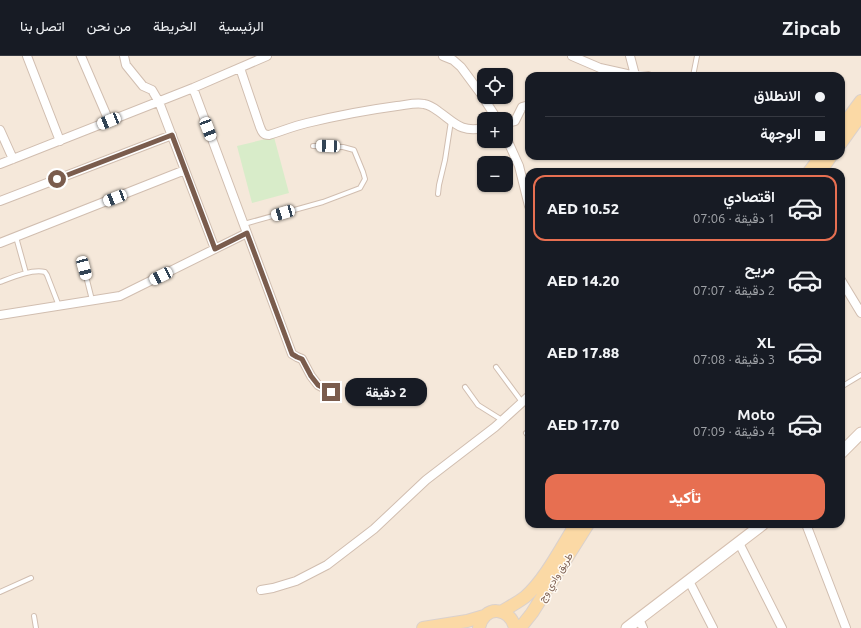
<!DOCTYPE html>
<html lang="ar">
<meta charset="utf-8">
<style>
:root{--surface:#171b24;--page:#242831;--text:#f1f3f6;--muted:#9ea1a6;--line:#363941;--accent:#e76f51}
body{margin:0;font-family:Ubuntu,Vazirmatn,sans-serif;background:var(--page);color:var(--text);direction:rtl;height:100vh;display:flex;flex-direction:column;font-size:15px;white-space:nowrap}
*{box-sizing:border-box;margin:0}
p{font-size:13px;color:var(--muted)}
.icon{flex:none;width:22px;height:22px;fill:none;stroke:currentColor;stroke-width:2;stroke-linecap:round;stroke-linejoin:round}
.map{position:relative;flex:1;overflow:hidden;direction:ltr}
.side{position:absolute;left:525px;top:112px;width:320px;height:360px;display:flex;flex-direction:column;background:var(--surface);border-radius:12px;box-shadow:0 1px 3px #0004;direction:rtl}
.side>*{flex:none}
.banner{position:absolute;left:525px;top:16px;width:320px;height:88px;border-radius:12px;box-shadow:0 1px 3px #0004;direction:rtl;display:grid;align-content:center;height:88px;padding:0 20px;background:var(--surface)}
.controls{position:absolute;left:477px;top:12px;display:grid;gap:8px}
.controls a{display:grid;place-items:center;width:36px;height:36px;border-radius:8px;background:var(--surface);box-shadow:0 1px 3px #0004;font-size:20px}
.end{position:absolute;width:18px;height:18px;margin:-9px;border:5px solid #7a5c4d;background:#fff;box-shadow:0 0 0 2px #fff}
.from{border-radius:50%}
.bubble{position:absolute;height:28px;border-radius:12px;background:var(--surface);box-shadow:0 1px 3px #0004;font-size:13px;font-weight:800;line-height:28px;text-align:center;direction:rtl}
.car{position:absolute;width:12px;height:24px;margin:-12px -6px;border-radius:5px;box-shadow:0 0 3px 1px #0007;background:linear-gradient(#fff 24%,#345 0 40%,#fff 0 76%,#345 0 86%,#fff 0)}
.banner b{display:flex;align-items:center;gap:14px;height:38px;font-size:15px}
.banner b+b{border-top:1px solid var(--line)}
.banner i{width:10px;height:10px;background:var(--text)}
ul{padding:7px 0 0;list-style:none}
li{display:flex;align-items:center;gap:12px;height:66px;margin:0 8px 6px;padding:0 12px;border:2px solid transparent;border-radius:12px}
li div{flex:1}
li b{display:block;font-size:15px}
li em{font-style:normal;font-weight:800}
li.current{border-color:var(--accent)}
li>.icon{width:36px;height:36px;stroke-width:1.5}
.cta{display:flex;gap:8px;margin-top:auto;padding:8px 20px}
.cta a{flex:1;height:46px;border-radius:12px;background:var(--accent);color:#fff;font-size:16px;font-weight:800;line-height:46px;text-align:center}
header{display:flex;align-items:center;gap:24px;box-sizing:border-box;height:56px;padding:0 20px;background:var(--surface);border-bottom:1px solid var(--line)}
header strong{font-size:19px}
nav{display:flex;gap:22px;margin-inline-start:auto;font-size:14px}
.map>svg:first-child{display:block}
</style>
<header>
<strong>Zipcab</strong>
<nav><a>الرئيسية</a><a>الخريطة</a><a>من نحن</a><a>اتصل بنا</a></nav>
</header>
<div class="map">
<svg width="861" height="572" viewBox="0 0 861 572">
<rect width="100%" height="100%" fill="#fdf6ec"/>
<!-- residential -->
<path fill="#f5e8da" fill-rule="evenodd" d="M0,0H861V572H0ZM484,19H506V41H484ZM529,20H841V100H529ZM484,63H506V85H484ZM484,107H506V129H484ZM529,116H841V468H529Z"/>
<!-- pitch -->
<path fill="#d8ecc9" d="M274,81L289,137L252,147L237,90Z"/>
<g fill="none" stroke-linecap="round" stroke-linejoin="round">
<!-- lane casing -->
<g stroke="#d1beb0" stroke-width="6">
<path id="lane" d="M693,20L697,0
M438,138L439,129L445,104L451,65
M244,168L323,146L360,132L365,123L363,116L354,94L343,91L313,90
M16,181L26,217
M84,212L92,244
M0,226C13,221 32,213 45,216L47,219L59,250
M496,311L522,346
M465,331L478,349L502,364
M841,331L861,319
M526,377L529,381
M0,536L31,522
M34,560L36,572"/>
</g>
<!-- street casing -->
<g stroke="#d1beb0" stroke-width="10">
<path id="street" d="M27,0L60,85
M81,0L109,65
M124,0L126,9L143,30L152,34L159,46L215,193
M443,0L453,4L461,11L481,38L497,63
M572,0L600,12L627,18L648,20
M630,0L635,19
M240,12L260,71C262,76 263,79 269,79C282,75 294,70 307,67C336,60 367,54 397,50C406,49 416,46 424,48C429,49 434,52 438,55C455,67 461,77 484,72
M193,32L292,298L297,301L302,303L311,320L318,329L331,336
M506,67L515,65L522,51L529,49
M0,74L13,103
M506,81L519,110L529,150
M0,108L193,32L267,0
M0,145L172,79
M0,187L185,114
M841,224L861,257
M0,259L120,240L247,177
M806,468L846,572
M739,487L782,572
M689,525L713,572
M261,534L273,532L296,525L327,509L374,473L426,424L495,371L529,340
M639,563L643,572"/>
</g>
<!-- secondary casing -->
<g stroke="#d6c0b0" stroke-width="13">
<path id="secondary" d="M841,397L861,377
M627,572L763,468"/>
</g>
<!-- primary casing -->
<g stroke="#dad1cd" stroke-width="14">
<path id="primary" d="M841,72L861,45
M841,87L861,59
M809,116L821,100
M820,116L831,100
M501,556C509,551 517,547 525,541C545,524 562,490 576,468
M423,572L467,565L484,560
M479,572C483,549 510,550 515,572
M520,572L532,557L588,468"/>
</g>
<!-- lane -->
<use href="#lane" stroke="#fff" stroke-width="4"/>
<!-- street -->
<use href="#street" stroke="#fff" stroke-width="8"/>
<!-- secondary -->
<use href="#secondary" stroke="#fff" stroke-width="11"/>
<!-- primary -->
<use href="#primary" stroke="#fbd9a5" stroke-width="12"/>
</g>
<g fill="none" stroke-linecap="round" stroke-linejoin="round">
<!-- route -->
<path stroke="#7a5c4d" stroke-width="5" d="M57,123L172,79L215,193L247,177L292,298L297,301L302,303L311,320L318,329L331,336"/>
</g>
<g text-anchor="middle" stroke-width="3" stroke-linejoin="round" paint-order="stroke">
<!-- street labels -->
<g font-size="10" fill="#7a5c4d" stroke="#fffaf3">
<text transform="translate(555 521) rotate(-58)" y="4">طريق وادي وج</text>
</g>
</g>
</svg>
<div class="controls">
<a><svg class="icon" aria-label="locate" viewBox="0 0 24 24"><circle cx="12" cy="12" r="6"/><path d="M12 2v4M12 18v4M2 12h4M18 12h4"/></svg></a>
<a>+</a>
<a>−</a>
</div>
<i class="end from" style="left:57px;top:123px"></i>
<i class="end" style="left:331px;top:336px"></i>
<div class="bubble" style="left:345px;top:322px;width:82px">2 دقيقة</div>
<i class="car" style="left:109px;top:65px;rotate:248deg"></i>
<i class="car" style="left:208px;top:73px;rotate:159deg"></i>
<i class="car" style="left:328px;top:90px;rotate:272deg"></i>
<i class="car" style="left:115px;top:142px;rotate:249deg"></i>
<i class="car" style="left:283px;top:157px;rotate:254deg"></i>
<i class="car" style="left:84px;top:212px;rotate:165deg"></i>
<i class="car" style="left:161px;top:220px;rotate:244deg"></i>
<div class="banner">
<b><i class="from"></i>الانطلاق</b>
<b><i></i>الوجهة</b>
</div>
<section class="side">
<ul>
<li class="current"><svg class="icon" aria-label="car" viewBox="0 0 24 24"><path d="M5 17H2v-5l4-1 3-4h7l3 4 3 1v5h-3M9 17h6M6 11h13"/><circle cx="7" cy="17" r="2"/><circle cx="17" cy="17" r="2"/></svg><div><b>اقتصادي</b><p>1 دقيقة · 07:06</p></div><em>AED 10.52</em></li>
<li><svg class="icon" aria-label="car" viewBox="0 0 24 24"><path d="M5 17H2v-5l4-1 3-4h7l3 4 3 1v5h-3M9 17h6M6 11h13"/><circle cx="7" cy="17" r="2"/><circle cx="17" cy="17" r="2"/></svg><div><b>مريح</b><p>2 دقيقة · 07:07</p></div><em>AED 14.20</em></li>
<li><svg class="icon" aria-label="car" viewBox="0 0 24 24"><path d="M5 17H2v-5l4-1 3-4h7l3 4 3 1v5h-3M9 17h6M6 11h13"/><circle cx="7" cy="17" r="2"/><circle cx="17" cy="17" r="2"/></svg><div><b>XL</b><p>3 دقيقة · 07:08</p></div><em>AED 17.88</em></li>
<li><svg class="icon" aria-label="car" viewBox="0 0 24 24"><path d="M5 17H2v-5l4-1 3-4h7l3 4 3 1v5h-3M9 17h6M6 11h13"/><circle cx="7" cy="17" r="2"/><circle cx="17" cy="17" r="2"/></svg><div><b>Moto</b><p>4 دقيقة · 07:09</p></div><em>AED 17.70</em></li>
</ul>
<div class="cta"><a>تأكيد</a></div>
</section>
</div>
